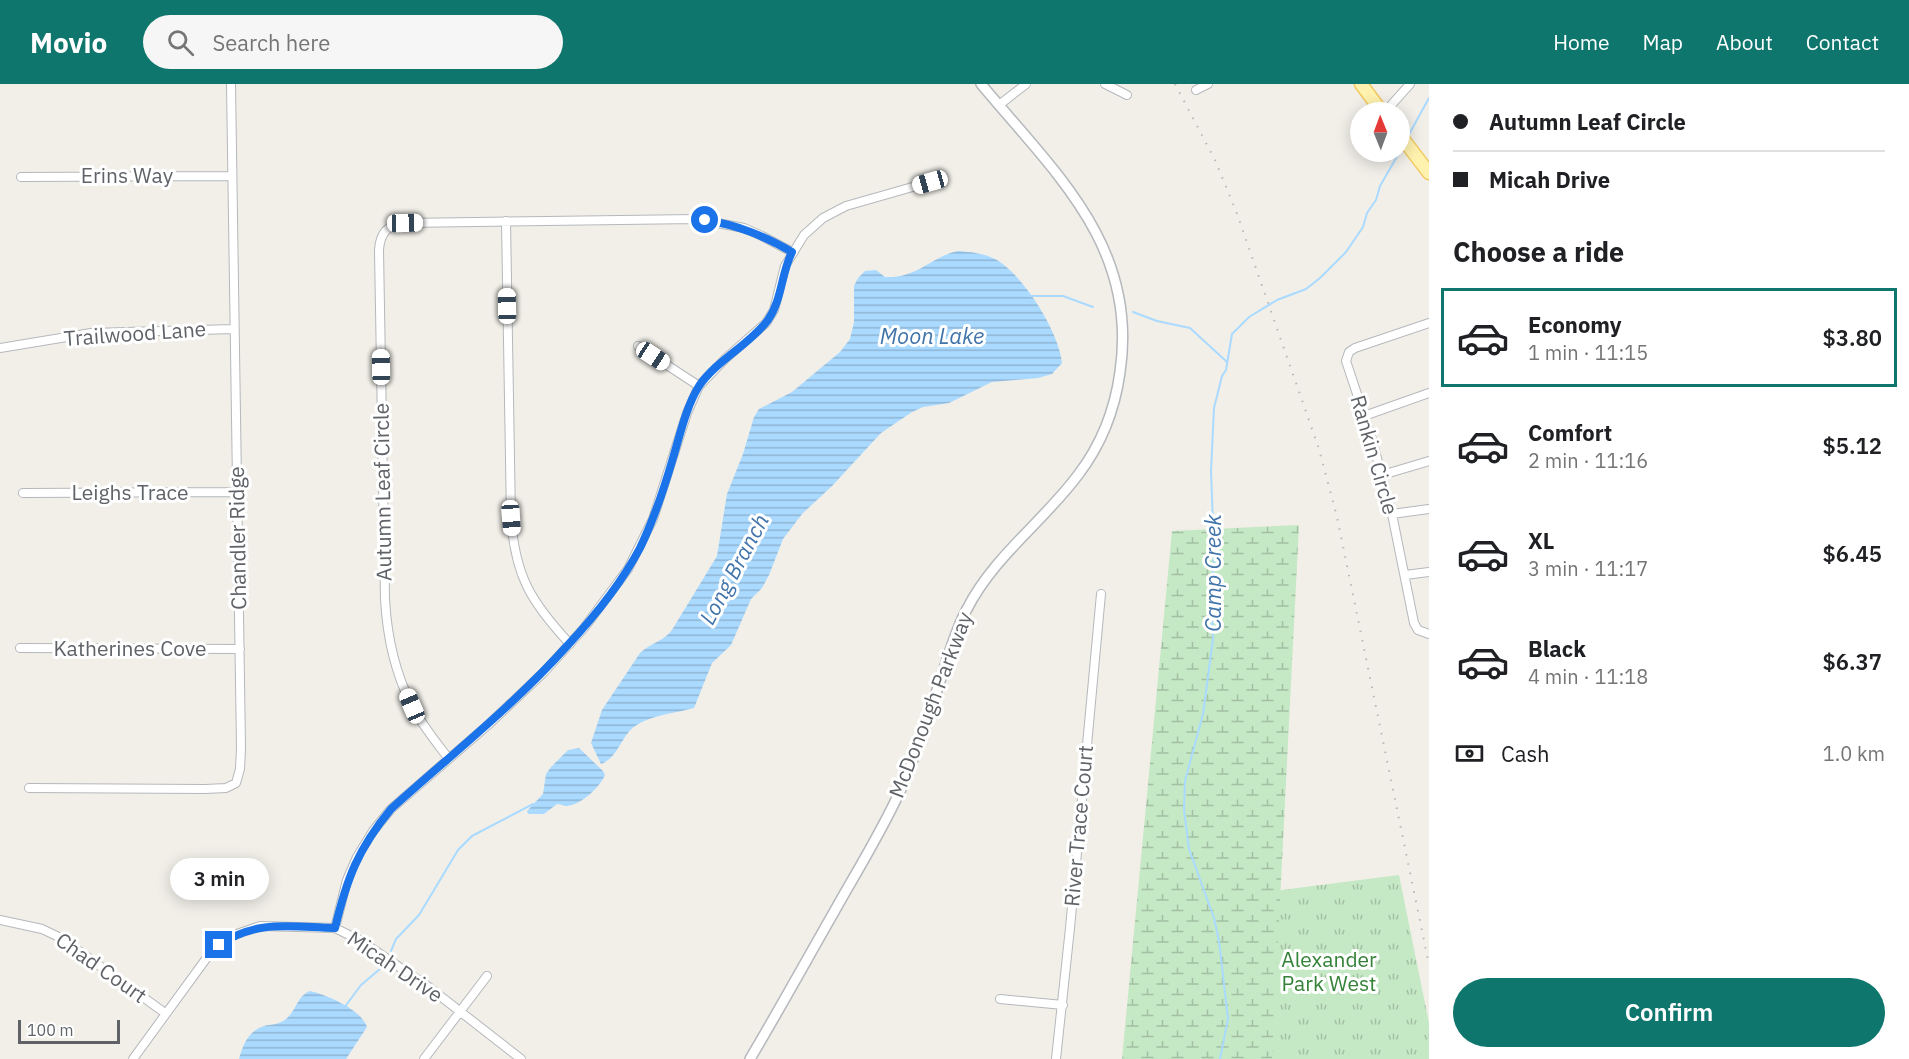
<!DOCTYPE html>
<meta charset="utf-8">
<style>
:root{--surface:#fff;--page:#f6f6f6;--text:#202124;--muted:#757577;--line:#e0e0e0;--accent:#0f766e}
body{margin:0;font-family:"IBM Plex Sans",sans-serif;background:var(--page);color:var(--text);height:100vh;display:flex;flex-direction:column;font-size:22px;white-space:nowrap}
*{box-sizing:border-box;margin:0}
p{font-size:20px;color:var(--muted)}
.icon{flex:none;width:33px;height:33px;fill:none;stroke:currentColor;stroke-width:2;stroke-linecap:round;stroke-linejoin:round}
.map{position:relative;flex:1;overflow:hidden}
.details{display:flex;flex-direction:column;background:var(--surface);width:480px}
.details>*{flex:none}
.hud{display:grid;align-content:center;height:132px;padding:0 24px;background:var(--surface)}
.needle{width:39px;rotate:359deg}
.fabs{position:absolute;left:1350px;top:18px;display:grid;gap:12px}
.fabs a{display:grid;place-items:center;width:60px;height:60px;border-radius:50%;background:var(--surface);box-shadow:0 3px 15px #0003;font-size:30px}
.scale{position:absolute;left:18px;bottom:15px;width:102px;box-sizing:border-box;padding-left:6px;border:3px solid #5f6368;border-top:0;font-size:16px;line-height:21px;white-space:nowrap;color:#5f6368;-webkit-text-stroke:4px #fff;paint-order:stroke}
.end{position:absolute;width:27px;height:27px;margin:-14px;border:8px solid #1a73e8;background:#fff;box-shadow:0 0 0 3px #fff}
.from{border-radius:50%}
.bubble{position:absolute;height:42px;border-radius:21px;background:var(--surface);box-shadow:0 3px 15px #0003;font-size:20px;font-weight:600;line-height:42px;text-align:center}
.car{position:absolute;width:18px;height:36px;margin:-18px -9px;border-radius:8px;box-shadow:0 0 4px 2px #0007;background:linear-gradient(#fff 24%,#345 0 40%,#fff 0 76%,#345 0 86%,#fff 0)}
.hud b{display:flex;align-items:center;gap:21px;height:57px;font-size:22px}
.hud b+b{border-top:2px solid var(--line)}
.hud i{width:15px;height:15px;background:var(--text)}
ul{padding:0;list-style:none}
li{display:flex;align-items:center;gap:18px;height:99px;margin:0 12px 9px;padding:0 12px;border:3px solid transparent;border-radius:0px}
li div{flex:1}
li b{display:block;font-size:22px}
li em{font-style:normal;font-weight:600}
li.on{border-color:var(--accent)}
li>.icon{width:54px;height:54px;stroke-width:1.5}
h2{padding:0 24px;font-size:27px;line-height:72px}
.pay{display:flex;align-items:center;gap:15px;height:66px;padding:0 24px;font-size:22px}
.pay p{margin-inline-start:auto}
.cta{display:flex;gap:12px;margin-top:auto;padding:12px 24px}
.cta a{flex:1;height:69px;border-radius:36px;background:var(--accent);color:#fff;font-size:24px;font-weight:600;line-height:69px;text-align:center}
header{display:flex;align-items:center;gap:36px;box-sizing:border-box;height:84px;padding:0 30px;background:var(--accent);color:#fff}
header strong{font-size:28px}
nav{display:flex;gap:33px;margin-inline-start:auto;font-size:21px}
.search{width:420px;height:54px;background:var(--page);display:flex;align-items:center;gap:15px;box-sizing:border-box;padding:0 21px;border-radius:33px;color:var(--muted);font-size:22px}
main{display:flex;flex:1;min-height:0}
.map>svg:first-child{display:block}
</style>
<header>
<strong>Movio</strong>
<div class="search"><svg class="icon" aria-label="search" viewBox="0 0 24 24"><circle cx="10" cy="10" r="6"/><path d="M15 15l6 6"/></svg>Search here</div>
<nav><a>Home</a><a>Map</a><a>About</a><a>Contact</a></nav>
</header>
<main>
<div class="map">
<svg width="1429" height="975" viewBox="0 0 1429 975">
<defs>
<pattern id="grass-tufts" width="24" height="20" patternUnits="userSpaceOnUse" patternTransform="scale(1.5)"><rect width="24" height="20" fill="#c5e8c5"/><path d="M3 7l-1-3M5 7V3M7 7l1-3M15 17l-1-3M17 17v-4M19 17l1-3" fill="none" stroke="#a3c0a4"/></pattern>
<pattern id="wetland-marsh" width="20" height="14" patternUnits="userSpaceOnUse" patternTransform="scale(1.5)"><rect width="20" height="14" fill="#c5e8c5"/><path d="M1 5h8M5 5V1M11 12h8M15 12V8" fill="none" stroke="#a3c0a4"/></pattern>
<pattern id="water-rules" width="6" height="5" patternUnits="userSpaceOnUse" patternTransform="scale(1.5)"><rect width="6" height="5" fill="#aadaff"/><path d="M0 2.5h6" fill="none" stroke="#8eb4d2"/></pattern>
</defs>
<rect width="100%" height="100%" fill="#f1efe8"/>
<!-- grass -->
<path fill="url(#grass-tufts)" d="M1399,791L1429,939V975H1237L1220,814Z"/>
<!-- wetland -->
<path fill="url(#wetland-marsh)" d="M1299,441L1272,975H1122L1172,447Z"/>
<!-- water -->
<path fill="url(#water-rules)" d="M958,167C971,168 983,169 995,175C1023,190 1059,248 1062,279L1052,290L1038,294L992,298L949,319L923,323L912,328L881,349L832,402L802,430L783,455L769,491L762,504L751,515L731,561L712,579L694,624C676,629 651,631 635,642C621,652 618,674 601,680L591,659L602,626L640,569C650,559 663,558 672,546L717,472L727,410L743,370L754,333L759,325L792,308L840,268L850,255L854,238V202L858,194L865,187L876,186L885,193C917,195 932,172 958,167Z
M579,664L603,687L605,691C600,703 581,721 567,722C563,722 560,720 557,720L544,730H528L527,727L543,710L546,690L551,683L568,666Z
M310,907C327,911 362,926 367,943L346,975H239C243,961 248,947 264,942C272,940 279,941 286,935C297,926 297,912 310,907Z"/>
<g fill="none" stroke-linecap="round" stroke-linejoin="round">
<!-- stream -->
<path stroke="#aadaff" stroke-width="2" d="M1407,54L1429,14
M1029,212H1063L1093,223
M1133,228L1157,237L1190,244L1227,278
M391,867L396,855L419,831L458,766L472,752L533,720
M344,924L361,901L380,885
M1220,975L1228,935L1219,857L1214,834L1189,765L1184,726L1185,697L1203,630L1213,555L1212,524L1214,466L1211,387L1214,324L1222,292L1226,286L1232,250L1249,233L1277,216L1306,205L1320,194L1346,168L1363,143L1367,129L1376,116L1380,102L1399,69"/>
<!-- minor casing -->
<g stroke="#b5b8bc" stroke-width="10">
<path id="minor" d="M1105,0L1127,11
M1196,6L1208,0
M999,21L1026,0
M1385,28L1410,0
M21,93L232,92
M506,137L511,434C515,492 531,518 570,560
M1429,239L1355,264L1349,268L1346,277L1371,352L1392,430L1414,539L1418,546L1429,550
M638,262L699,302
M0,264L91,249L234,245
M1364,332L1429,309
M1382,391L1429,377
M23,409L237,408
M1392,430L1429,425
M1405,491L1429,488
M20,564L240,565
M449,675C436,658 422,641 412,622C395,589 387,552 385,515L379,166C380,149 388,140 405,139L696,135L744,144L762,152L792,168
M29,704L205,705L226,704L236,699L240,685L241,664L231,0
M0,836L42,845L61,854L165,929
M335,844L347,796L357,773L373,747L391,725L488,641L544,588L584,544L628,485L653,435L687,329L699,302L725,275L766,239L774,226L785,182L804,151L823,134L846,122L930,98
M1000,915L1063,921
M133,975L211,868L231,852L260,842L335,844L361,857L430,904L521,975
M424,975L487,892
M1056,975L1070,844L1101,510"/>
</g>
<!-- tertiary casing -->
<g stroke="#b5b8bc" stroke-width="12">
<path id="tertiary" d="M750,975C779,926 806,877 834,828C857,787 882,747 901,705C918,667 930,627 943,588C950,567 956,545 967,525C994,472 1043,438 1078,391C1101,361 1115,325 1120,288C1139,162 1054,88 981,0"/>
</g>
<!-- primary casing -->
<g stroke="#f2c960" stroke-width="15">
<path id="primary" d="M1361,0L1382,28
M1400,51L1429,89"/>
</g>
<!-- minor -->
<use href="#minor" stroke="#fff" stroke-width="8"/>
<!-- tertiary -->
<use href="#tertiary" stroke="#fff" stroke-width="9"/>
<!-- primary -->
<use href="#primary" stroke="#fff2af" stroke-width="12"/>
<!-- rail -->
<path stroke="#b6b7b8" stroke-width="2" stroke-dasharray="1.5 8" stroke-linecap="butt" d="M1175,0L1215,76L1236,127L1319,365L1337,433L1429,881"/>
</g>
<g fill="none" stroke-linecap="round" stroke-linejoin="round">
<!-- route -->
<path stroke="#1a73e8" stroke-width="8" d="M219,861C258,835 291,843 335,844C347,794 358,765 391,725C451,671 513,622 567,562C595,532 621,500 640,464C654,435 664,405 673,374C680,351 686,323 699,302C717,276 749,261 768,236C782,216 781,190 792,168C764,152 738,141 705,136"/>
</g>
<g text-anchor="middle" stroke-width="6" stroke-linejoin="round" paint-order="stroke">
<!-- street labels -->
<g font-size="21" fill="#5f6368" stroke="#fff">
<text x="127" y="99">Erins Way</text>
<text transform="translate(135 250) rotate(-4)" y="7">Trailwood Lane</text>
<text transform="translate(1374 371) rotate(74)" y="7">Rankin Circle</text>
<text transform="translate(383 408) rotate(-91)" y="7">Autumn Leaf Circle</text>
<text x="130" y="416">Leighs Trace</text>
<text transform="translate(238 454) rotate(-91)" y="7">Chandler Ridge</text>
<text x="130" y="572">Katherines Cove</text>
<text transform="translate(931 621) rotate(-69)" y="7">McDonough Parkway</text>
<text transform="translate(1079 742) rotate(-85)" y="7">River Trace Court</text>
<text transform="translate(395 883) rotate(34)" y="7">Micah Drive</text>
<text transform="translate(101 884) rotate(35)" y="7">Chad Court</text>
</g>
<!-- park labels -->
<g font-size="21" fill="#348238" stroke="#fff">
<text x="1329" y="883">Alexander<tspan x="1329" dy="24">Park West</tspan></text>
</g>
<!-- water labels -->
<g font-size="22" font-style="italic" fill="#4174aa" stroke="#fff">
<text x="932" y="260">Moon Lake</text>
<text transform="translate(734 485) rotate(-62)" y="8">Long Branch</text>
<text transform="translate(1213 489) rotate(-90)" y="8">Camp Creek</text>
</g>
</g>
</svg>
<div class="fabs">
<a><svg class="needle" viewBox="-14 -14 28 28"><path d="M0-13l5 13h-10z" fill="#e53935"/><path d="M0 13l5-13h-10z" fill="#757577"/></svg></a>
</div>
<div class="scale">100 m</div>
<i class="end from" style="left:705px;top:136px"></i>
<i class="end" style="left:219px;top:861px"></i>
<div class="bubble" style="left:170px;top:774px;width:99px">3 min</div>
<i class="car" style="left:930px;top:98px;rotate:254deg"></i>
<i class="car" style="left:405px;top:139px;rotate:89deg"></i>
<i class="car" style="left:507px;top:222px;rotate:359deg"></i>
<i class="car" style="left:653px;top:272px;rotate:123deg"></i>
<i class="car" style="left:381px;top:283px;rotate:359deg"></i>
<i class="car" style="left:511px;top:434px;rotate:176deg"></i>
<i class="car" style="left:412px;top:622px;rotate:337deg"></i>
</div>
<section class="details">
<div class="hud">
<b><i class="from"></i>Autumn Leaf Circle</b>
<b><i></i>Micah Drive</b>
</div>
<h2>Choose a ride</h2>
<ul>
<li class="on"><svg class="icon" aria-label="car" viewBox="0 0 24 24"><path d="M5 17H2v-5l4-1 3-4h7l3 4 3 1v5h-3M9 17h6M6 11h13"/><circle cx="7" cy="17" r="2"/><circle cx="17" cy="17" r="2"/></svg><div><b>Economy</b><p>1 min · 11:15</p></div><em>$3.80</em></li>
<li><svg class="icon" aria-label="car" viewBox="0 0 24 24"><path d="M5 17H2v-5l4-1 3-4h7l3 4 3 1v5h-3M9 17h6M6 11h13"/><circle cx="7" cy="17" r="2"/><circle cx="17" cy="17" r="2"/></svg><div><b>Comfort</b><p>2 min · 11:16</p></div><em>$5.12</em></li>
<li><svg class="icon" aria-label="car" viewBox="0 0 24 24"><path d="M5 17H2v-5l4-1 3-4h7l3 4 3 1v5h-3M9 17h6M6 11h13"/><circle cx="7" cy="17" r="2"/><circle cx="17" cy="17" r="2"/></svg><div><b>XL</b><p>3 min · 11:17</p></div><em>$6.45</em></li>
<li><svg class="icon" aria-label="car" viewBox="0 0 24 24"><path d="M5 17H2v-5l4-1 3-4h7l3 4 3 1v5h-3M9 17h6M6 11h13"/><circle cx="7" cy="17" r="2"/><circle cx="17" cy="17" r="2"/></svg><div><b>Black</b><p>4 min · 11:18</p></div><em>$6.37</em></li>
</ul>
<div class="pay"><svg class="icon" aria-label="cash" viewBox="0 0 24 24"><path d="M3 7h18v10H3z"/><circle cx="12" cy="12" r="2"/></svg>Cash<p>1.0 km</p></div>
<div class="cta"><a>Confirm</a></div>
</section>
</main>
